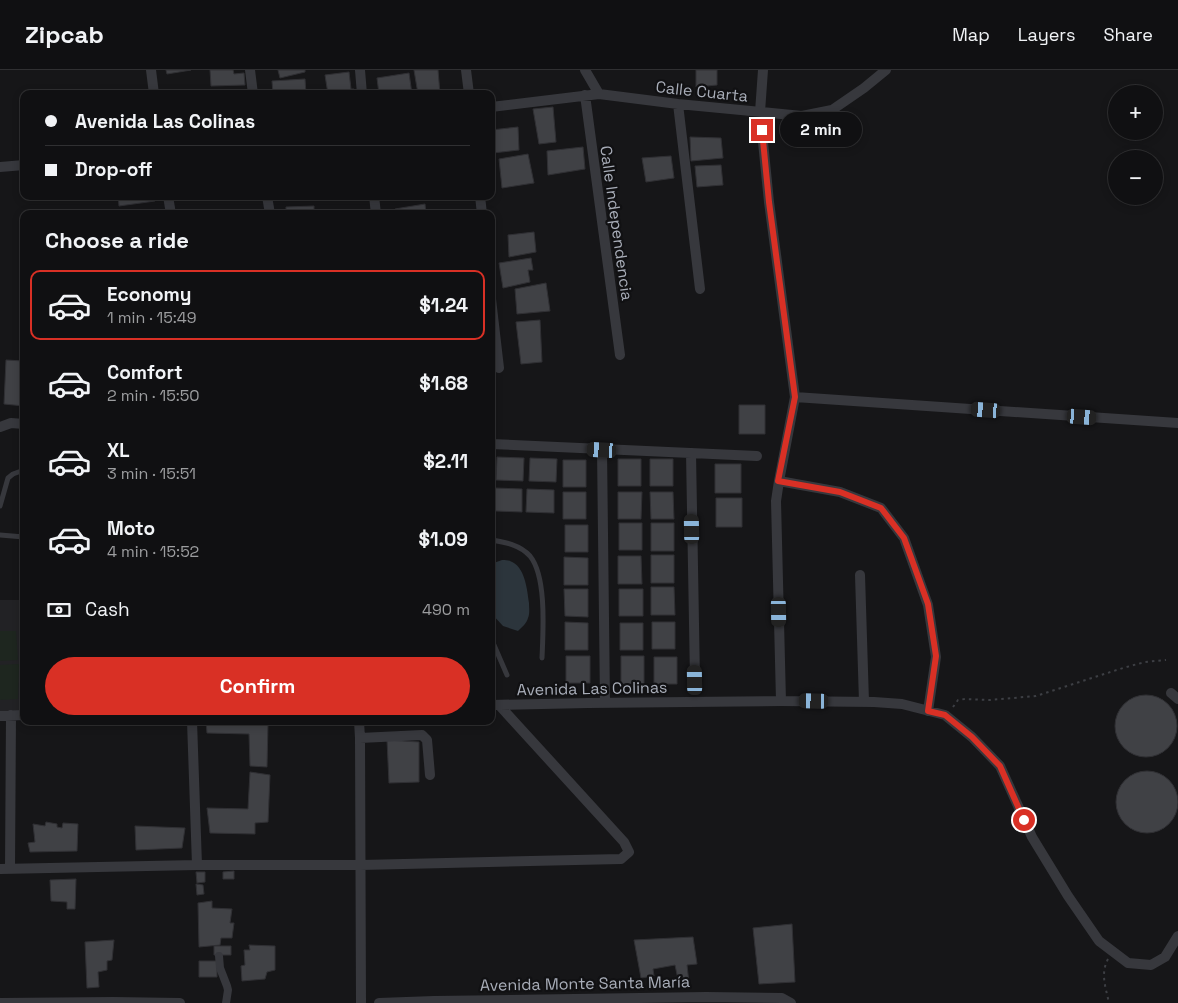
<!DOCTYPE html>
<meta charset="utf-8">
<style>
:root{--surface:#101012;--page:#19191b;--text:#f1f3f6;--muted:#9c9d9f;--line:#303032;--accent:#d93025}
body{margin:0;font-family:"Space Grotesk",sans-serif;background:var(--page);color:var(--text);height:100vh;display:flex;flex-direction:column;font-size:19px;white-space:nowrap}
*{box-sizing:border-box;margin:0}
p{font-size:16px;color:var(--muted)}
.icon{flex:none;width:28px;height:28px;fill:none;stroke:currentColor;stroke-width:2;stroke-linecap:round;stroke-linejoin:round}
.map{position:relative;flex:1;overflow:hidden}
.panel{position:absolute;left:20px;top:140px;width:475px;height:515px;display:flex;flex-direction:column;background:var(--surface);border-radius:10px;box-shadow:0 2px 8px #0003,0 0 0 1px var(--line)}
.panel>*{flex:none}
.banner{position:absolute;left:20px;top:20px;width:475px;height:110px;border-radius:10px;box-shadow:0 2px 8px #0003,0 0 0 1px var(--line);display:grid;align-content:center;height:110px;padding:0 25px;background:var(--surface)}
.fabs{position:absolute;left:1108px;top:15px;display:grid;gap:10px}
.fabs a{display:grid;place-items:center;width:55px;height:55px;border-radius:50%;background:var(--surface);box-shadow:0 2px 8px #0003,0 0 0 1px var(--line);font-size:25px}
.end{position:absolute;width:22px;height:22px;margin:-11px;border:6px solid #d93025;background:#fff;box-shadow:0 0 0 2px #fff}
.from{border-radius:50%}
.bubble{position:absolute;height:35px;border-radius:18px;background:var(--surface);box-shadow:0 2px 8px #0003,0 0 0 1px var(--line);font-size:16px;font-weight:700;line-height:35px;text-align:center}
.car{position:absolute;width:15px;height:30px;margin:-15px -8px;border-radius:6px;box-shadow:0 0 4px 1px #0007;background:linear-gradient(#222 24%,#8ab4d8 0 40%,#222 0 76%,#8ab4d8 0 86%,#222 0)}
.banner b{display:flex;align-items:center;gap:18px;height:48px;font-size:19px}
.banner b+b{border-top:1px solid var(--line)}
.banner i{width:12px;height:12px;background:var(--text)}
ul{padding:0;list-style:none}
li{display:flex;align-items:center;gap:15px;height:70px;margin:0 10px 8px;padding:0 15px;border:2px solid transparent;border-radius:10px}
li div{flex:1}
li b{display:block;font-size:19px}
li em{font-style:normal;font-weight:700}
li.selected{border-color:var(--accent)}
li>.icon{width:45px;height:45px;stroke-width:1.5}
h2{padding:0 25px;font-size:22px;line-height:60px}
.pay{display:flex;align-items:center;gap:12px;height:55px;padding:0 25px;font-size:19px}
.pay p{margin-inline-start:auto}
.action{display:flex;gap:10px;margin-top:auto;padding:10px 25px}
.action a{flex:1;height:58px;border-radius:30px;background:var(--accent);color:#fff;font-size:20px;font-weight:700;line-height:58px;text-align:center}
header{display:flex;align-items:center;gap:30px;box-sizing:border-box;height:70px;padding:0 25px;background:var(--surface);border-bottom:1px solid var(--line)}
header strong{font-size:24px}
nav{display:flex;gap:28px;margin-inline-start:auto;font-size:18px}
.map>svg:first-child{display:block}
</style>
<header>
<strong>Zipcab</strong>
<nav><a>Map</a><a>Layers</a><a>Share</a></nav>
</header>
<div class="map">
<svg width="1178" height="933" viewBox="0 0 1178 933">
<rect width="100%" height="100%" fill="#161618"/>
<!-- built -->
<path fill="#222225" d="M0,530H24V646L0,647Z"/>
<!-- green -->
<path fill="#1e261f" d="M0,561H16L18,590L0,591Z
M19,594L18,629L0,630V595Z"/>
<!-- water -->
<path fill="#2c353c" d="M502,490C505,490 508,490 510,491C525,496 527,519 529,533C529,537 530,544 528,548C527,553 522,557 518,561L503,556L491,543V494Z"/>
<!-- building -->
<path fill="#404145" stroke="#303034" d="M166,0H191L167,4Z
M210,0H233L234,4L244,3L245,15L211,16Z
M278,0H305V2L280,8Z
M414,0H438L440,24H418Z
M696,0H717V15L696,17Z
M349,2L351,19H354L355,24H328L325,5Z
M409,3L412,24H379L377,8Z
M305,9L306,24H273L272,11Z
M243,20V24H210V21Z
M553,37L556,72L539,74L533,39Z
M518,57L519,80L493,83L491,60Z
M690,67L721,68L723,88L691,91Z
M583,77L585,99L548,105L547,81Z
M528,84L534,113L502,118L499,89Z
M671,86L674,108L646,112L642,88Z
M721,95L723,115L697,117L695,96Z
M118,126H154L155,131L119,136Z
M425,134L426,144H396L395,139Z
M314,136V144H286V137Z
M534,162L536,182L509,187L508,165Z
M531,188L533,200H528L530,212L503,218L499,193Z
M546,213L550,241L517,244L515,219Z
M540,250L542,292L521,294L516,252Z
M6,290L24,291V336L4,334Z
M739,335H765V364H739Z
M497,387L524,388L523,411L496,410Z
M530,388L557,389L556,412L529,411Z
M618,389H641V416H618Z
M650,389H673V416H650Z
M563,390H586V417H563Z
M715,394H741V423H715Z
M495,418L522,419V442L495,441Z
M527,419L554,420V443L526,442Z
M563,422H586V449H563Z
M618,422H642L641,449H618Z
M650,422H673L674,449H651Z
M716,428H742V457H716Z
M619,453H642V480H619Z
M651,453H674V481H651Z
M565,455H588V482H565Z
M651,485H674V513H651Z
M618,486H641L642,514H618Z
M564,487L588,488V515H564Z
M651,517H674L675,545H651Z
M564,519H588V547L565,546Z
M619,519H643V546H619Z
M565,552L588,553V580H565Z
M652,552H675V579H652Z
M620,553H643V580H620Z
M566,586H590V613H566Z
M621,586H644V614H621Z
M654,587H677V614H654Z
M1115 656a31 31 0 1 1 62 0a31 31 0 1 1-62 0Z
M206,651H255L256,653L268,654L267,697L250,696L249,664L207,663Z
M387,670L419,672V712L389,713Z
M1116 732a31 31 0 1 1 62 0a31 31 0 1 1-62 0Z
M250,702L270,705L268,752L255,753V764L210,763L207,738L248,739Z
M46,752L57,754V757L62,758L63,753L78,754L77,781L30,782L28,773L35,772L33,754L45,756Z
M135,756L185,758L182,778L136,780Z
M234,801V809H223V802Z
M196,802H205V812L197,813Z
M76,809L75,839H67V832L51,831L50,810Z
M196,814L203,815L204,824L197,825Z
M212,831V838L232,839L230,853H234L232,868H221L220,875L199,877L198,833Z
M792,854L795,912L759,914L753,858Z
M693,867L697,894L687,895L689,913L679,914L675,895L653,899L654,906L641,908L634,870Z
M114,870L112,890L107,891V900L98,902L99,917L87,918L85,872Z
M249,875L275,876V900L267,902L265,909L242,911L241,896L245,895L244,880H250Z
M214,876H231V885H214Z
M199,891H217V907H199Z"/>
<g fill="none" stroke-linecap="round" stroke-linejoin="round">
<!-- path -->
<path stroke="#3d3f44" stroke-width="2" stroke-dasharray="2.5 4" stroke-linecap="butt" d="M953,637L958,630L965,629L990,630L1036,626L1123,598L1145,592L1166,590
M1108,889C1100,904 1106,918 1109,933"/>
<!-- service -->
<path stroke="#37383d" stroke-width="5" d="M0,436L8,408L13,404L24,400
M0,465L24,467
M491,470C505,472 520,475 530,486C547,507 543,562 542,588
M491,573L494,575L507,605"/>
<!-- pedestrian -->
<path stroke="#37383d" stroke-width="8" d="M219,886L220,898L227,916L228,920L226,933"/>
<!-- minor -->
<path stroke="#37383d" stroke-width="10" d="M151,0L154,24
M250,0L253,24
M360,0L362,24
M466,0L469,24
M585,0L599,24
M763,0L760,42L769,132L795,327L779,411L776,431L781,631
M585,25L620,285
M678,34L700,219
M491,37L599,24L678,34L802,46L832,40L864,18L886,0
M0,97L24,95
M168,126L171,144
M267,126L270,144
M374,126L376,144
M480,126L482,144
M491,229L499,298
M795,327L1178,353
M0,357L11,353L24,354
M491,374L757,386
M602,379L605,633
M691,383L695,610
M779,411L840,422L881,438L904,468L928,535L936,587L928,641
M860,505L864,632
M1171,623L1178,629
M491,635L588,633L781,631L874,632L902,634L945,645L972,667L1000,696L1032,767L1068,826L1099,871L1128,893L1151,895L1165,887L1178,866
M0,646L24,645
M192,651L197,795
M359,651L360,668L361,933
M360,668L422,665L427,670L430,705
M0,799L197,795H361L621,789L629,782L624,772L499,635
M10,799L11,645
M1,933L113,932L180,933
M379,933L434,931L706,927L782,928L791,933"/>
</g>
<g fill="none" stroke-linecap="round" stroke-linejoin="round">
<!-- route -->
<path stroke="#d93025" stroke-width="6" d="M762,60L769,132L795,327L778,411L840,422L881,438L904,468L928,534L936,586L928,641L945,645L972,667L1000,696L1024,750"/>
</g>
<g text-anchor="middle" stroke-width="4.5" stroke-linejoin="round" paint-order="stroke">
<!-- street labels -->
<g font-size="16" fill="#a8adb8" stroke="#111113">
<text transform="translate(702 21) rotate(6)" y="6">Calle Cuarta</text>
<text transform="translate(617 153) rotate(82)" y="6">Calle Independencia</text>
<text transform="translate(592 618) rotate(-1)" y="6">Avenida Las Colinas</text>
<text transform="translate(585 913) rotate(-1)" y="6">Avenida Monte Santa María</text>
</g>
</g>
</svg>
<div class="fabs">
<a>+</a>
<a>−</a>
</div>
<i class="end from" style="left:1024px;top:750px"></i>
<i class="end" style="left:762px;top:60px"></i>
<div class="bubble" style="left:780px;top:42px;width:82px">2 min</div>
<i class="car" style="left:986px;top:340px;rotate:274deg"></i>
<i class="car" style="left:1082px;top:347px;rotate:94deg"></i>
<i class="car" style="left:602px;top:380px;rotate:273deg"></i>
<i class="car" style="left:692px;top:459px;rotate:359deg"></i>
<i class="car" style="left:779px;top:542px;rotate:179deg"></i>
<i class="car" style="left:695px;top:610px;rotate:359deg"></i>
<i class="car" style="left:814px;top:631px;rotate:271deg"></i>
<div class="banner">
<b><i class="from"></i>Avenida Las Colinas</b>
<b><i></i>Drop-off</b>
</div>
<section class="panel">
<h2>Choose a ride</h2>
<ul>
<li class="selected"><svg class="icon" aria-label="car" viewBox="0 0 24 24"><path d="M5 17H2v-5l4-1 3-4h7l3 4 3 1v5h-3M9 17h6M6 11h13"/><circle cx="7" cy="17" r="2"/><circle cx="17" cy="17" r="2"/></svg><div><b>Economy</b><p>1 min · 15:49</p></div><em>$1.24</em></li>
<li><svg class="icon" aria-label="car" viewBox="0 0 24 24"><path d="M5 17H2v-5l4-1 3-4h7l3 4 3 1v5h-3M9 17h6M6 11h13"/><circle cx="7" cy="17" r="2"/><circle cx="17" cy="17" r="2"/></svg><div><b>Comfort</b><p>2 min · 15:50</p></div><em>$1.68</em></li>
<li><svg class="icon" aria-label="car" viewBox="0 0 24 24"><path d="M5 17H2v-5l4-1 3-4h7l3 4 3 1v5h-3M9 17h6M6 11h13"/><circle cx="7" cy="17" r="2"/><circle cx="17" cy="17" r="2"/></svg><div><b>XL</b><p>3 min · 15:51</p></div><em>$2.11</em></li>
<li><svg class="icon" aria-label="car" viewBox="0 0 24 24"><path d="M5 17H2v-5l4-1 3-4h7l3 4 3 1v5h-3M9 17h6M6 11h13"/><circle cx="7" cy="17" r="2"/><circle cx="17" cy="17" r="2"/></svg><div><b>Moto</b><p>4 min · 15:52</p></div><em>$1.09</em></li>
</ul>
<div class="pay"><svg class="icon" aria-label="cash" viewBox="0 0 24 24"><path d="M3 7h18v10H3z"/><circle cx="12" cy="12" r="2"/></svg>Cash<p>490 m</p></div>
<div class="action"><a>Confirm</a></div>
</section>
</div>
